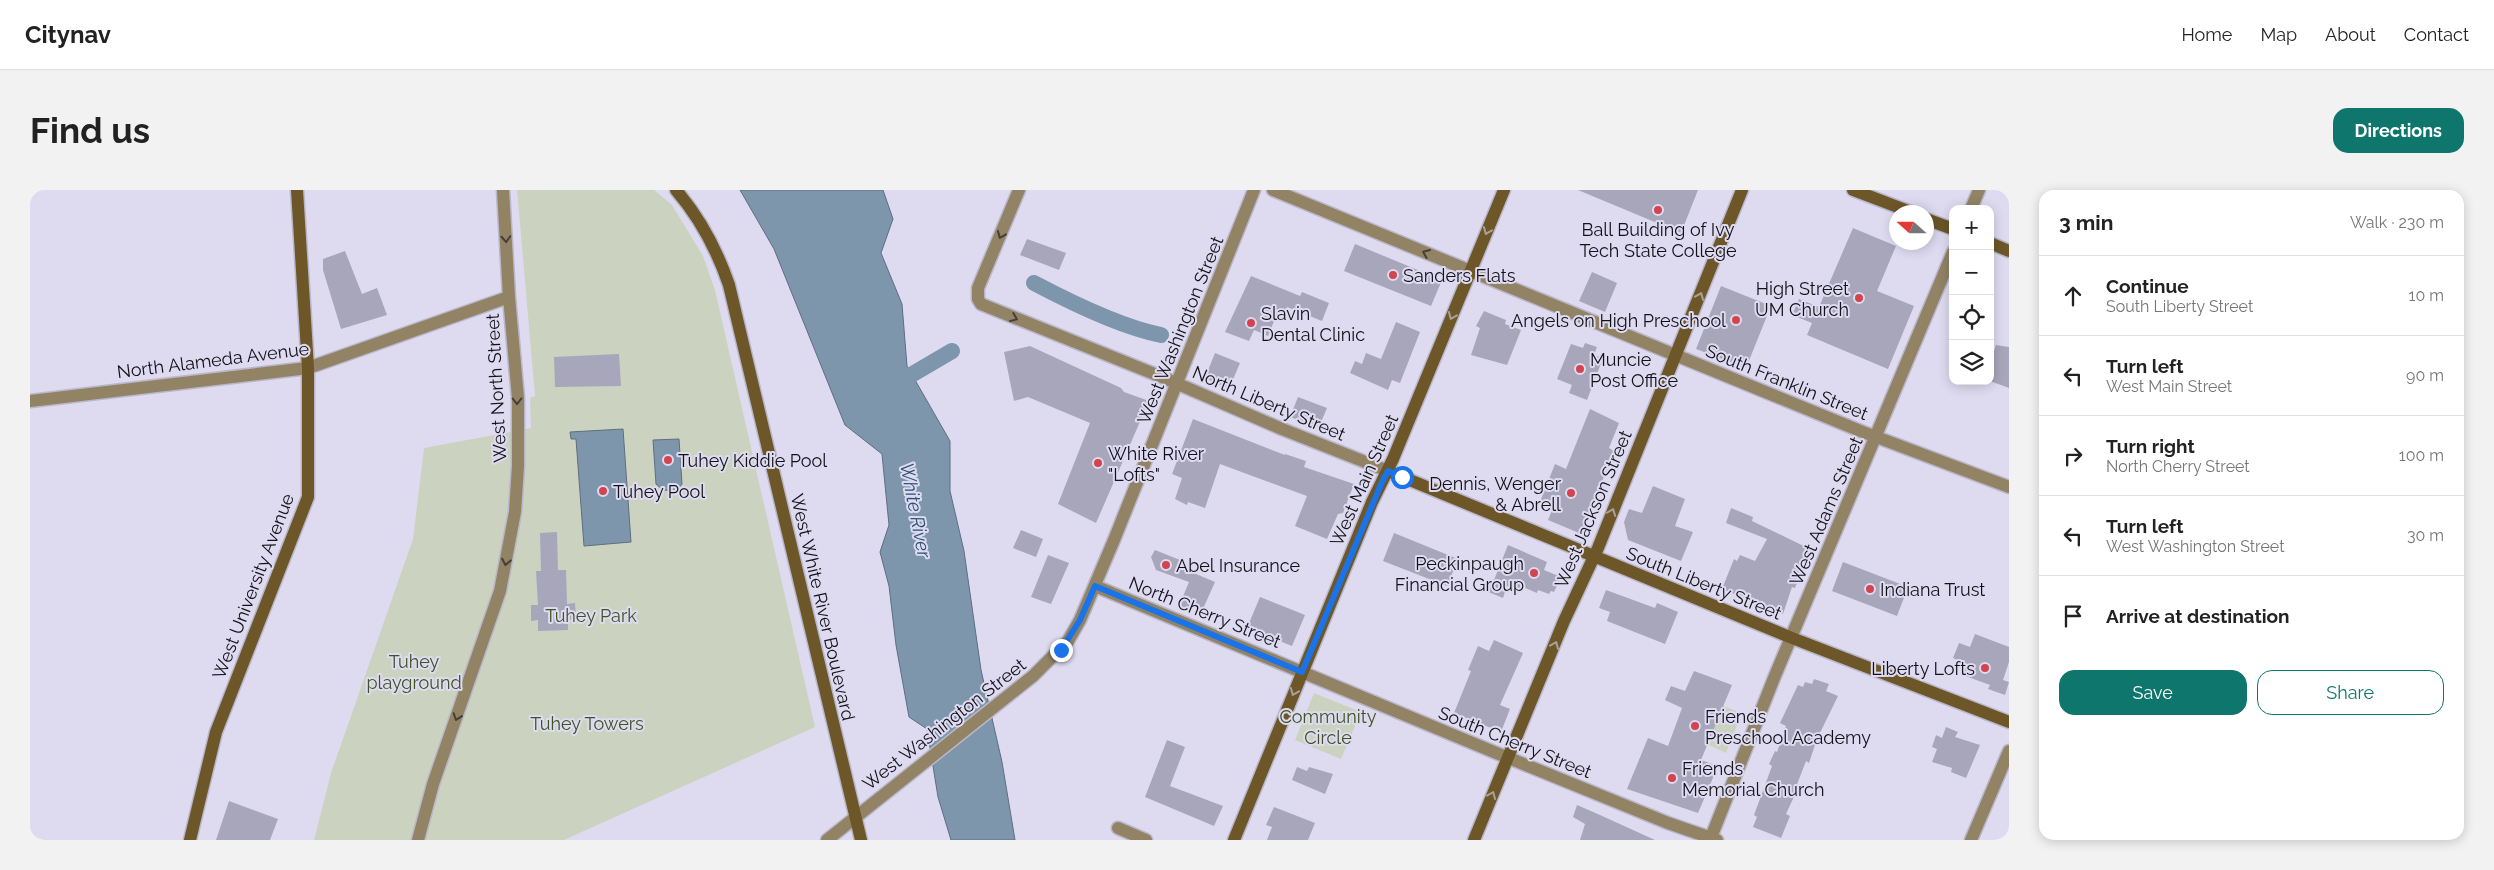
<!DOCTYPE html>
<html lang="en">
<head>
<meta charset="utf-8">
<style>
  body { margin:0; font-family:Raleway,sans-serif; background:#f2f2f2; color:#222 }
  .controls { position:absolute; right:15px; top:15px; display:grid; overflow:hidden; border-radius:10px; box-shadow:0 2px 12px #0003 }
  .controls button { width:45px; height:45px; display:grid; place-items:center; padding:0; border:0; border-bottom:1px solid #e0e0e0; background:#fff; color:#222; font:25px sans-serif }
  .compass { position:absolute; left:1859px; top:15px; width:45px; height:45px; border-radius:50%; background:#fff; box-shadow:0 2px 12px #0003; rotate:291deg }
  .stop { position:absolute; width:15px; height:15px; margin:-11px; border:4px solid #1a73e8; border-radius:50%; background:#fff }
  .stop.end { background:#1a73e8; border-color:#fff; box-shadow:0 1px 5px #0008 }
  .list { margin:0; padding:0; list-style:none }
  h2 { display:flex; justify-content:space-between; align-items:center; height:65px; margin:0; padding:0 20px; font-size:21px }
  h2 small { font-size:16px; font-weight:400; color:#767676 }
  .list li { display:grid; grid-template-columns:32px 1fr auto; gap:15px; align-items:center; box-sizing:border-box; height:80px; padding:0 20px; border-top:1px solid #e0e0e0 }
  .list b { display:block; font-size:19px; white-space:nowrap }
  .list p { margin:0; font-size:16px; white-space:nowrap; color:#767676 }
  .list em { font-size:16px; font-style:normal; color:#767676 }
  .actions { display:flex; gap:10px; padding:15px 20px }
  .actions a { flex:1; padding:11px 0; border:1px solid #0f766e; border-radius:15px; text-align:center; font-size:18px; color:#0f766e }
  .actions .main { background:#0f766e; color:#fff }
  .icon { flex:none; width:28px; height:28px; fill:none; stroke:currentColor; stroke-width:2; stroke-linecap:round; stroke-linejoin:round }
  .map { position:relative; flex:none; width:1979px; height:650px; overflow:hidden; border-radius:15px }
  header { display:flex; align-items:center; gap:30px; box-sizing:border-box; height:70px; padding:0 25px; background:#fff; border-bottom:1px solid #e0e0e0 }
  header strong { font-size:24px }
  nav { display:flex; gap:28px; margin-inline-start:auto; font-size:18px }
  .intro { display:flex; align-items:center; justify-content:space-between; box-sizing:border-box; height:120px; padding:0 30px }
  h1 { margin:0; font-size:35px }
  .button { padding:12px 22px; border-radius:15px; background:#0f766e; color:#fff; font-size:18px; font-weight:700 }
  main { display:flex; gap:30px; padding:0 30px }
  aside { flex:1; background:#fff; border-radius:15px; box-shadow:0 2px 12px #0003 }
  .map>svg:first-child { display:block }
</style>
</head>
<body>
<header>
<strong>Citynav</strong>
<nav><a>Home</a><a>Map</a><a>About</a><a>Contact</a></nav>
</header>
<div class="intro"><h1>Find us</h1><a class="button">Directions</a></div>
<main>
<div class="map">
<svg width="1979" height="650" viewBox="0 0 1979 650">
  <rect width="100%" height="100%" fill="#dedbf1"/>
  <path fill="#cbd3c0" d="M487 0H624L642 15 673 66 685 100 785 537 534 650H284L301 583 383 349 394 258 501 238 500 208 505 206Z
    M1284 503 1331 522 1311 569 1265 550Z
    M1693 516 1712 523 1696 563 1677 554Z"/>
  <path fill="#7e96ac" stroke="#5e6e80" d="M710 0H853L863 29 851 63 872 114 877 176 920 251V301L934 361 951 480 972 572 985 650H921L908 607 897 539 879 527 866 455 859 396 850 362 859 335 852 264 815 235 744 59Z
    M593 239 601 352 554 356 546 249H541L540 242Z
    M649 249 652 294 646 301 633 300 626 294 623 250Z"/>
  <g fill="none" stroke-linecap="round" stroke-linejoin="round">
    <path stroke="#7e96ac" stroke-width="16" d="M1004 93C1040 112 1091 137 1131 145
      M864 195 922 161"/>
  </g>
  <path fill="#a8a6ba" d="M1548 0H1668L1651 43Z
    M1823 38 1866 56 1847 101 1884 116 1858 179 1777 145 1782 133 1762 125 1769 109 1789 117Z
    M997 49 1036 63 1029 80 990 65Z
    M1325 54 1412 90 1401 116 1314 81Z
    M315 61 332 104 347 98 357 125 311 139 293 80V69Z
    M1562 82 1587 93 1575 122 1549 111Z
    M1221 86 1270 106 1272 102 1299 113 1292 131 1257 117 1256 122 1249 119 1238 146 1224 140 1219 151 1195 142Z
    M1691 96 1741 116 1716 178 1666 159Z
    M1454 121 1476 130 1475 134 1491 140 1477 175 1441 165 1450 138 1446 136Z
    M1366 132 1390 142 1370 193 1362 190 1358 200 1320 183 1325 171 1332 174 1336 163 1351 169Z
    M1555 153 1567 157 1564 165 1573 168 1557 210 1539 203 1542 195 1527 189 1541 154 1553 158Z
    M1966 155 1979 157V198L1960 191V160L1964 161Z
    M1000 156 1091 198 1094 202 1119 211 1066 333 1028 314 1060 233 998 207 984 211 974 162Z
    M1185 163 1210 173 1199 199 1175 188Z
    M589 164 591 196 525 197 524 167Z
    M1268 207 1297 218 1289 237 1260 227Z
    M1560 219 1589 233 1579 258 1584 261 1554 337 1552 336 1549 343 1518 330 1523 318 1510 312 1525 274 1536 279Z
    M1163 229 1255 265V264L1276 271 1274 277 1324 294 1313 323 1308 324 1297 349 1265 336 1277 306 1190 274 1175 318 1158 312 1157 315 1145 309 1152 288 1142 284Z
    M1623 296 1655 309 1645 336 1663 342 1651 371 1598 350 1594 332 1599 319 1612 323Z
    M1701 318 1723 327 1722 331 1780 359 1765 398 1762 397 1753 424 1692 399 1704 369 1707 371 1710 365 1725 371 1737 349 1696 333Z
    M991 340 1013 349 1006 367 983 358Z
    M527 342 528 380H536L537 414 545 413 546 429 538 430V440L508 441V430L501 431V415H508L506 381H511L510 343Z
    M1364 343 1428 369 1417 396 1353 371Z
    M1478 355 1517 372 1514 380 1531 387 1524 402 1521 401 1519 404 1508 400 1507 403 1493 397 1491 402 1477 396 1473 408 1456 401 1461 389 1464 390Z
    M1125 360 1150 370 1147 376 1185 392 1172 421 1164 417 1162 421 1149 416 1159 392 1126 380 1121 367Z
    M1018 365 1039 373 1021 414 1001 407Z
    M1813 372 1878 397 1867 426 1802 401Z
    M1576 400 1625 418 1627 413 1648 422 1635 454 1577 431 1580 422 1569 418Z
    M1230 407 1275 425 1262 456 1217 438Z
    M1945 444 1979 457V472L1973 490 1979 492 1975 505 1958 499 1960 495 1930 484 1935 473 1923 468 1929 453 1940 457Z
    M1464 450 1493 463 1470 515 1480 519 1471 542 1424 523 1441 481 1438 480 1448 456 1459 461Z
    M1664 481 1702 495 1671 570 1688 576 1668 623 1597 599 1618 548 1638 556 1652 518 1635 510 1641 496 1655 501Z
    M1784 489 1799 494 1796 501 1808 506 1787 549 1779 573 1776 571 1766 597 1768 598 1756 624 1760 626 1751 648 1723 637 1727 627 1724 625 1742 576 1739 574 1745 561 1747 562 1756 536 1750 533 1768 495 1773 497 1775 492 1782 494Z
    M1916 537 1928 542 1925 547 1950 555 1936 588 1921 582 1922 578 1902 572 1907 559 1902 557 1906 545 1912 548Z
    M1137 550 1155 557 1140 596 1193 616 1184 636 1115 607Z
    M1267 577 1277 581 1279 577 1303 584 1295 604 1262 590Z
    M199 611 248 629 240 650H186Z
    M1547 615 1570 625 1625 650H1550L1555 634 1543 627Z
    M1244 617 1285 633 1278 650H1237L1242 637 1236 635Z"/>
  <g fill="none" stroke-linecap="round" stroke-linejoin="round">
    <g stroke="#b9b7ca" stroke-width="15">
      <path id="street" d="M989 0 948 98V109L951 114 1132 187 1252 239 1358 281
        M1243 0 1833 242 1979 297
        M1941 19 1949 0
        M0 211 278 178 479 107
        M1065 396 1464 562 1638 633 1687 650
        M1088 638 1116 650
        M388 650 403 594 470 401 485 322 488 276V208L479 107 473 0
        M797 650 1003 486 1038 451 1050 430 1084 350 1224 0
        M1680 650 1744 488 1923 62
        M1941 650 1979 561"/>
    </g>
    <g stroke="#b9b7ca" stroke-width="15">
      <path id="secondary" d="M646 0C671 29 687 60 699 95L831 650
        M1823 0 1881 22
        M1896 29 1923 39
        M1960 53 1979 61
        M1358 281 1762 448 1979 532
        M160 650 186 542 278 307V178L267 0
        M1204 650 1342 312 1363 269 1474 0
        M1444 650 1534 431 1568 358 1712 0"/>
    </g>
    <use href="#street" stroke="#928365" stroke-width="12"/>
    <use href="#secondary" stroke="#6d5729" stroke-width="12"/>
  </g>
  <defs><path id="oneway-chevron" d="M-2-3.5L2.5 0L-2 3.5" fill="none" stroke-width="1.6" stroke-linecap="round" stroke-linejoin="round" transform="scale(1.25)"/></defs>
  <g stroke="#aba097">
    <use href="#oneway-chevron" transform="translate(1457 41) rotate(112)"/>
    <use href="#oneway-chevron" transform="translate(1670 106) rotate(-68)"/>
    <use href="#oneway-chevron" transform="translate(1422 126) rotate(113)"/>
    <use href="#oneway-chevron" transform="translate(1582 322) rotate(-69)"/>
    <use href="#oneway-chevron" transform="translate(1525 455) rotate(-67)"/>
    <use href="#oneway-chevron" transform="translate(1264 502) rotate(112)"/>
    <use href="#oneway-chevron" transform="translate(1462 605) rotate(-67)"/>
  </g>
  <g stroke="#453f37">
    <use href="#oneway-chevron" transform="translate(971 45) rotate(113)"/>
    <use href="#oneway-chevron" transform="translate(476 49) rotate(87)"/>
    <use href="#oneway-chevron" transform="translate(1396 63) rotate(-157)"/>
    <use href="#oneway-chevron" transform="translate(984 128) rotate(22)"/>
    <use href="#oneway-chevron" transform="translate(487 211) rotate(90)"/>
    <use href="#oneway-chevron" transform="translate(476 372) rotate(101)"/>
    <use href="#oneway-chevron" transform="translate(427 527) rotate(109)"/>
  </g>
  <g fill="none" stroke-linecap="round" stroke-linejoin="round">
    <path stroke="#1a73e8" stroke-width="6" d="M1031 460 1050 430 1065 396 1272 482 1352 292 1358 281 1372 287"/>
  </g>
  <g fill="#d34350" stroke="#dedbf1" stroke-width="2">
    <circle cx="1628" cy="20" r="5"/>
    <circle cx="1363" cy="85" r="5"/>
    <circle cx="1829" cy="108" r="5"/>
    <circle cx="1706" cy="130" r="5"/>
    <circle cx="1221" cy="133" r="5"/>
    <circle cx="1550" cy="179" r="5"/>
    <circle cx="638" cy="270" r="5"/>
    <circle cx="1068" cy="273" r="5"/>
    <circle cx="573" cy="301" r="5"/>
    <circle cx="1541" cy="303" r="5"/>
    <circle cx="1136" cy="375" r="5"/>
    <circle cx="1504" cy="383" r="5"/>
    <circle cx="1840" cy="399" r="5"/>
    <circle cx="1955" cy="478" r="5"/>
    <circle cx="1665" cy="536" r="5"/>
    <circle cx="1642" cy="588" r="5"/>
  </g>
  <g text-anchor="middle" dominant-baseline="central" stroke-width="4" stroke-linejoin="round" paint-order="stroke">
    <g font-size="18" fill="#121118" stroke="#dedbf1" text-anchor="start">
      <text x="1628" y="39" text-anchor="middle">Ball Building of Ivy<tspan x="1628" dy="21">Tech State College</tspan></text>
      <text x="1373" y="85">Sanders Flats</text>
      <text x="1819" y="98" text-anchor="end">High Street<tspan x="1819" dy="21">UM Church</tspan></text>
      <text x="1231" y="123">Slavin<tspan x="1231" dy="21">Dental Clinic</tspan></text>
      <text x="1696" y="130" text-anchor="end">Angels on High Preschool</text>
      <text x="1560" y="169">Muncie<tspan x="1560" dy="21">Post Office</tspan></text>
      <text x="1078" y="263">White River<tspan x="1078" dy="21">"Lofts"</tspan></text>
      <text x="648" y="270">Tuhey Kiddie Pool</text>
      <text x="1531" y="293" text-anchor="end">Dennis, Wenger<tspan x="1531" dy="21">&amp; Abrell</tspan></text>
      <text x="583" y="301">Tuhey Pool</text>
      <text x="1494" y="373" text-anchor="end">Peckinpaugh<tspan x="1494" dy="21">Financial Group</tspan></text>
      <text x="1146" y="375">Abel Insurance</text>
      <text x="1850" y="399">Indiana Trust</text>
      <text x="1945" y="478" text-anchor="end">Liberty Lofts</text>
      <text x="1675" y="526">Friends<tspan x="1675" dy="21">Preschool Academy</tspan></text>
      <text x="1652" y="578">Friends<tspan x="1652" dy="21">Memorial Church</tspan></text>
    </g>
    <g font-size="18" fill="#121118" stroke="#dedbf1">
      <text transform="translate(1150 140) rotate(-68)">West Washington Street</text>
      <text transform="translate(183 170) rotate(-7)">North Alameda Avenue</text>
      <text transform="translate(1757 192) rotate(22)">South Franklin Street</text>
      <text transform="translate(466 198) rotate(-93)">West North Street</text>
      <text transform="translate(1239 213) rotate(23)">North Liberty Street</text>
      <text transform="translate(1334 290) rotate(-66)">West Main Street</text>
      <text transform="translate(1563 319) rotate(-67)">West Jackson Street</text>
      <text transform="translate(1796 321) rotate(-67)">West Adams Street</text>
      <text transform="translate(1674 393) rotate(22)">South Liberty Street</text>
      <text transform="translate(223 396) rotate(-69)">West University Avenue</text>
      <text transform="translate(793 417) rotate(77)">West White River Boulevard</text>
      <text transform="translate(1175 422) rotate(22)">North Cherry Street</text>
      <text transform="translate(914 534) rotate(-38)">West Washington Street</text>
      <text transform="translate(1485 552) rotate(22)">South Cherry Street</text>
    </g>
    <g font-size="18" fill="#415324" stroke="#dedbf1">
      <text x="561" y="425">Tuhey Park</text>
      <text x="384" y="471">Tuhey<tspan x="384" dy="21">playground</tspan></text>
      <text x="1298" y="526">Community<tspan x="1298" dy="21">Circle</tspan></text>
      <text x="557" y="533">Tuhey Towers</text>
    </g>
    <g font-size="19" font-style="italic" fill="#2a5173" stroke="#dedbf1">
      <text transform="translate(886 320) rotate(79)">White River</text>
    </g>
  </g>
</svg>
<div class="controls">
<button>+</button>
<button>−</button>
<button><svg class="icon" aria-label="locate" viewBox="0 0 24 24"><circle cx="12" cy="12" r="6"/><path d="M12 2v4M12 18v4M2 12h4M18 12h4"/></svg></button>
<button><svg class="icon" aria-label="layers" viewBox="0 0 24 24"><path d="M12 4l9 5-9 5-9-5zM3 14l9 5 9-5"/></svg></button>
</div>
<svg class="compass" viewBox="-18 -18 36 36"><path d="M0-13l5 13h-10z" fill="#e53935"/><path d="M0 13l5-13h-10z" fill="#767676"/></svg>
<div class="stop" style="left:1372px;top:287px"></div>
<div class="stop end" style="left:1031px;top:460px"></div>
</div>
<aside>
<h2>3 min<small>Walk · 230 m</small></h2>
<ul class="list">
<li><svg class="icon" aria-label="ahead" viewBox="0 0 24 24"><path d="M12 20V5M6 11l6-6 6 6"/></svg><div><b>Continue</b><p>South Liberty Street</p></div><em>10 m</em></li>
<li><svg class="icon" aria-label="left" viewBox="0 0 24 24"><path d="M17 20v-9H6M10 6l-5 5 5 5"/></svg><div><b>Turn left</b><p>West Main Street</p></div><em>90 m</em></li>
<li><svg class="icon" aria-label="right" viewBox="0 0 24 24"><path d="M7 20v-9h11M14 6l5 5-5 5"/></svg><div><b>Turn right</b><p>North Cherry Street</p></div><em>100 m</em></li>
<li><svg class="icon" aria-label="left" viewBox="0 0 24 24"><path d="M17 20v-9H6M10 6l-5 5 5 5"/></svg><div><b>Turn left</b><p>West Washington Street</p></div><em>30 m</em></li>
<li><svg class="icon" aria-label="arrive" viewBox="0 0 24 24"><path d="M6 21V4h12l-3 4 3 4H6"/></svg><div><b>Arrive at destination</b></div></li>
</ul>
<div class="actions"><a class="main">Save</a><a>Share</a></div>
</aside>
</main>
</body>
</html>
